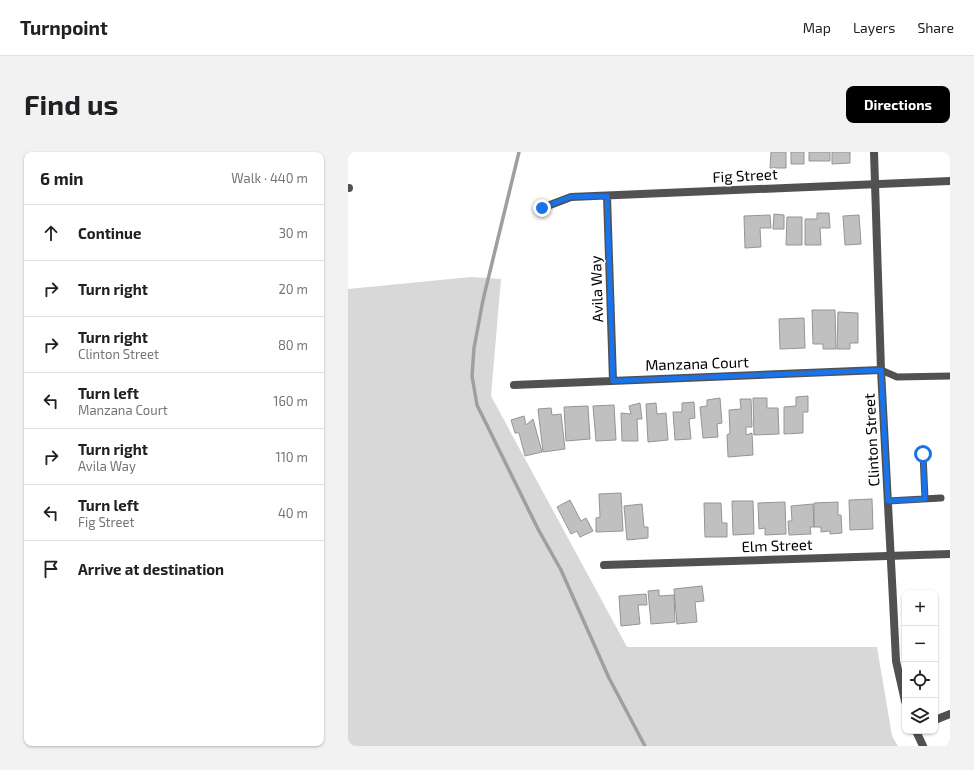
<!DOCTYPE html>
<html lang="en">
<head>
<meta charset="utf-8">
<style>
  body { margin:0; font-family:"Exo 2",sans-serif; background:#f2f2f2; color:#202124 }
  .controls { position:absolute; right:12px; bottom:12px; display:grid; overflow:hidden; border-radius:8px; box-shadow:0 1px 3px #0004 }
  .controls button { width:36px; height:36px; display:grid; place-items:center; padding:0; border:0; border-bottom:1px solid #e0e0e0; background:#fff; color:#202124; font:20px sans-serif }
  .stop { position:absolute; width:12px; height:12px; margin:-9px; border:3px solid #1a73e8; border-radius:50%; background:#fff }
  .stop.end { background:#1a73e8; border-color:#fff; box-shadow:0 1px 4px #0008 }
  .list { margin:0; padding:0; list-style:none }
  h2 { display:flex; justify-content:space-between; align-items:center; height:52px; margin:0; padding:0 16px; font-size:17px }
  h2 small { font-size:13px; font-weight:400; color:#757577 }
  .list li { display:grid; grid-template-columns:26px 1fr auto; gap:12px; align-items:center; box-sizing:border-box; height:56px; padding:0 16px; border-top:1px solid #e0e0e0 }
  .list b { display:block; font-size:15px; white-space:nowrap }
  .list p { margin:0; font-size:13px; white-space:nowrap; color:#757577 }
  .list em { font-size:13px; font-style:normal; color:#757577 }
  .icon { flex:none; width:22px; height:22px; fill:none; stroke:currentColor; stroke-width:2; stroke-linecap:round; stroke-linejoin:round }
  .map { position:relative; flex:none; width:602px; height:594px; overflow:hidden; border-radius:8px }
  header { display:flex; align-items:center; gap:24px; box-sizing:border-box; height:56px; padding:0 20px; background:#fff; border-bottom:1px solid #e0e0e0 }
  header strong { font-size:19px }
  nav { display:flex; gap:22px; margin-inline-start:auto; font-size:14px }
  .intro { display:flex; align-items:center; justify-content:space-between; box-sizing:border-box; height:96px; padding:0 24px }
  h1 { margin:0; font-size:28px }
  .button { padding:10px 18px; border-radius:8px; background:#000; color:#fff; font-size:14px; font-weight:700 }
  main { display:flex; gap:24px; padding:0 24px }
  aside { flex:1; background:#fff; border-radius:8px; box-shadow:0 1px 3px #0004 }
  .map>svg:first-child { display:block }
</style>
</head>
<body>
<header>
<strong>Turnpoint</strong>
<nav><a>Map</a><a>Layers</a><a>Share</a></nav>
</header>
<div class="intro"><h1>Find us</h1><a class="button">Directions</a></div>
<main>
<aside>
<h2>6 min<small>Walk · 440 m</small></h2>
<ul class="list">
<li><svg class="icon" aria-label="ahead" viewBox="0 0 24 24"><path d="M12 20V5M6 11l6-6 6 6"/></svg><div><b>Continue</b></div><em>30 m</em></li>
<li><svg class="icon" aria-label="right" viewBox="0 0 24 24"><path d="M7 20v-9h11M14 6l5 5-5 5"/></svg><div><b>Turn right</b></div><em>20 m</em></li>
<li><svg class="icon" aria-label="right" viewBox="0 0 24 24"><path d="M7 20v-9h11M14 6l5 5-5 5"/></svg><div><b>Turn right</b><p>Clinton Street</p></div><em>80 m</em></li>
<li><svg class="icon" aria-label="left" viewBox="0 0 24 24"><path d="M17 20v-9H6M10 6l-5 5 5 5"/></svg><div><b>Turn left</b><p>Manzana Court</p></div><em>160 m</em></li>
<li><svg class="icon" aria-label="right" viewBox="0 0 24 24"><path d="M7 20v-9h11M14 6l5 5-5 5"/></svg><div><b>Turn right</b><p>Avila Way</p></div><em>110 m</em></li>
<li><svg class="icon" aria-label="left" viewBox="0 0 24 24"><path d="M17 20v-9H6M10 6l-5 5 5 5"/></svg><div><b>Turn left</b><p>Fig Street</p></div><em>40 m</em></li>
<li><svg class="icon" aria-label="arrive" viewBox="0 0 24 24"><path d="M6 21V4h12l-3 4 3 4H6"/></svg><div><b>Arrive at destination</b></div></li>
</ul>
</aside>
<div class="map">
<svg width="602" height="594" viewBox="0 0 602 594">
  <rect width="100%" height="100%" fill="#fff"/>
  <path fill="#d8d8d8" d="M123 125 153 127 143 244 279 495H529L544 584 550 594H0V137Z"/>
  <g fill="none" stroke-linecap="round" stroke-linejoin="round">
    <path stroke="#9f9f9f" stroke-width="3.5" d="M171 0 135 148 126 196 124 224 129 253 190 377 213 418 261 526 297 594"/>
  </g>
  <path fill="#c0c0c0" stroke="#959595" d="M423 0H438V16H422Z
    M443 0H456V12H443Z
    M461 0H482V9H461Z
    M484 0H502V11L484 12Z
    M469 61H481L482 76H472L473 93H457V67H469Z
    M426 62 436 63V77H425Z
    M422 63 423 76H412L413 95 397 96 396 64Z
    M511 63 513 92 497 93 495 64Z
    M439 65H454V93H438Z
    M464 158H487L488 197H475V192H465Z
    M490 160 510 161V191H502V197H489Z
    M456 166 457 196 432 197 431 167Z
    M460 244V260H455V281L436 282V255L448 254V245Z
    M372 246 374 271 369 272 370 285 355 286 352 255 359 254V248Z
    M405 246H419V256H430L431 282 406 283Z
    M392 247H403L404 275H398V283L404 281 405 303 380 305 379 283 382 281 381 258 393 257Z
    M346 250 347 266 341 267 343 287 327 288 325 260H334V251Z
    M292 251 294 267H289L290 289H274L273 261 283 262 281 254Z
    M308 251 309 262 318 261 320 288 300 290 298 252Z
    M266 253 268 288 248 289 245 254Z
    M240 254 242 287 218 289 216 255Z
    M203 256 204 263 213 262 217 297 195 300 190 257Z
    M176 264 178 273 185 267 194 300 177 304 171 281H167L163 268Z
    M273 341 275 379 248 380V366L252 365 251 342Z
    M524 347 525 377 502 378 501 348Z
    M222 348 233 369 238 366 245 379 232 385 229 379 223 382 209 355Z
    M384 349H405L406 382 385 383Z
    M437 350 438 382 417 383V376L411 377 410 351Z
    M490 350V363H493L494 381 482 382V379L473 380V375H466V351Z
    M356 351H373L374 371H379V385H357Z
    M294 352 296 375H300V386L279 388 276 354Z
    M465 352 466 375H462L463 382 441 383 440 369H444L443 354Z
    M354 434 356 449 347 450 349 470 329 472 326 437Z
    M311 438V444L326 443 327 470 303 472 300 439Z
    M298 442 299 453H290L292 472 273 474 271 444Z"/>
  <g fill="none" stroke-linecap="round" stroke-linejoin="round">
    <path stroke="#515151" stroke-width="7" d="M533 218 549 225 602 224
      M575 302 577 347
      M540 349 593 346"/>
    <path stroke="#515151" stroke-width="8" d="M0 36H1
      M259 44 265 229
      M194 56 223 45 602 29
      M166 233 533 218
      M256 413 602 402
      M587 568 602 562"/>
    <path stroke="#515151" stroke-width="8" d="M526 0 533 218 545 448 548 509 557 549
      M568 579 575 594"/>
  </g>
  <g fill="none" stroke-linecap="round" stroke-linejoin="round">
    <path stroke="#1a73e8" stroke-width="5" d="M194 56 222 45 259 44 265 229 533 218 540 349 577 347 575 302"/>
  </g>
  <g text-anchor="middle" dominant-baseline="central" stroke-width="3.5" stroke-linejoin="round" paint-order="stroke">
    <g font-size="15" fill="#000" stroke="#fff">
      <text transform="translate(397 23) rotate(-3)">Fig Street</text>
      <text transform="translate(248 137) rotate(-92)">Avila Way</text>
      <text transform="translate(349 211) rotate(-2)">Manzana Court</text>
      <text transform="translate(523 288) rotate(-93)">Clinton Street</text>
      <text transform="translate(429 393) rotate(-2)">Elm Street</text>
    </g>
  </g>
</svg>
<div class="controls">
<button>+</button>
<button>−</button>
<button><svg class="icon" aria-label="locate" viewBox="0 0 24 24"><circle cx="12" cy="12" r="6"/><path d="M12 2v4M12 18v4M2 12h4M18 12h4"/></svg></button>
<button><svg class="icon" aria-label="layers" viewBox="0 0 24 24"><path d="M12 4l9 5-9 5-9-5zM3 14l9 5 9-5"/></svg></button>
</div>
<div class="stop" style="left:575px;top:302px"></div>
<div class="stop end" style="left:194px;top:56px"></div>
</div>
</main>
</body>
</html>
